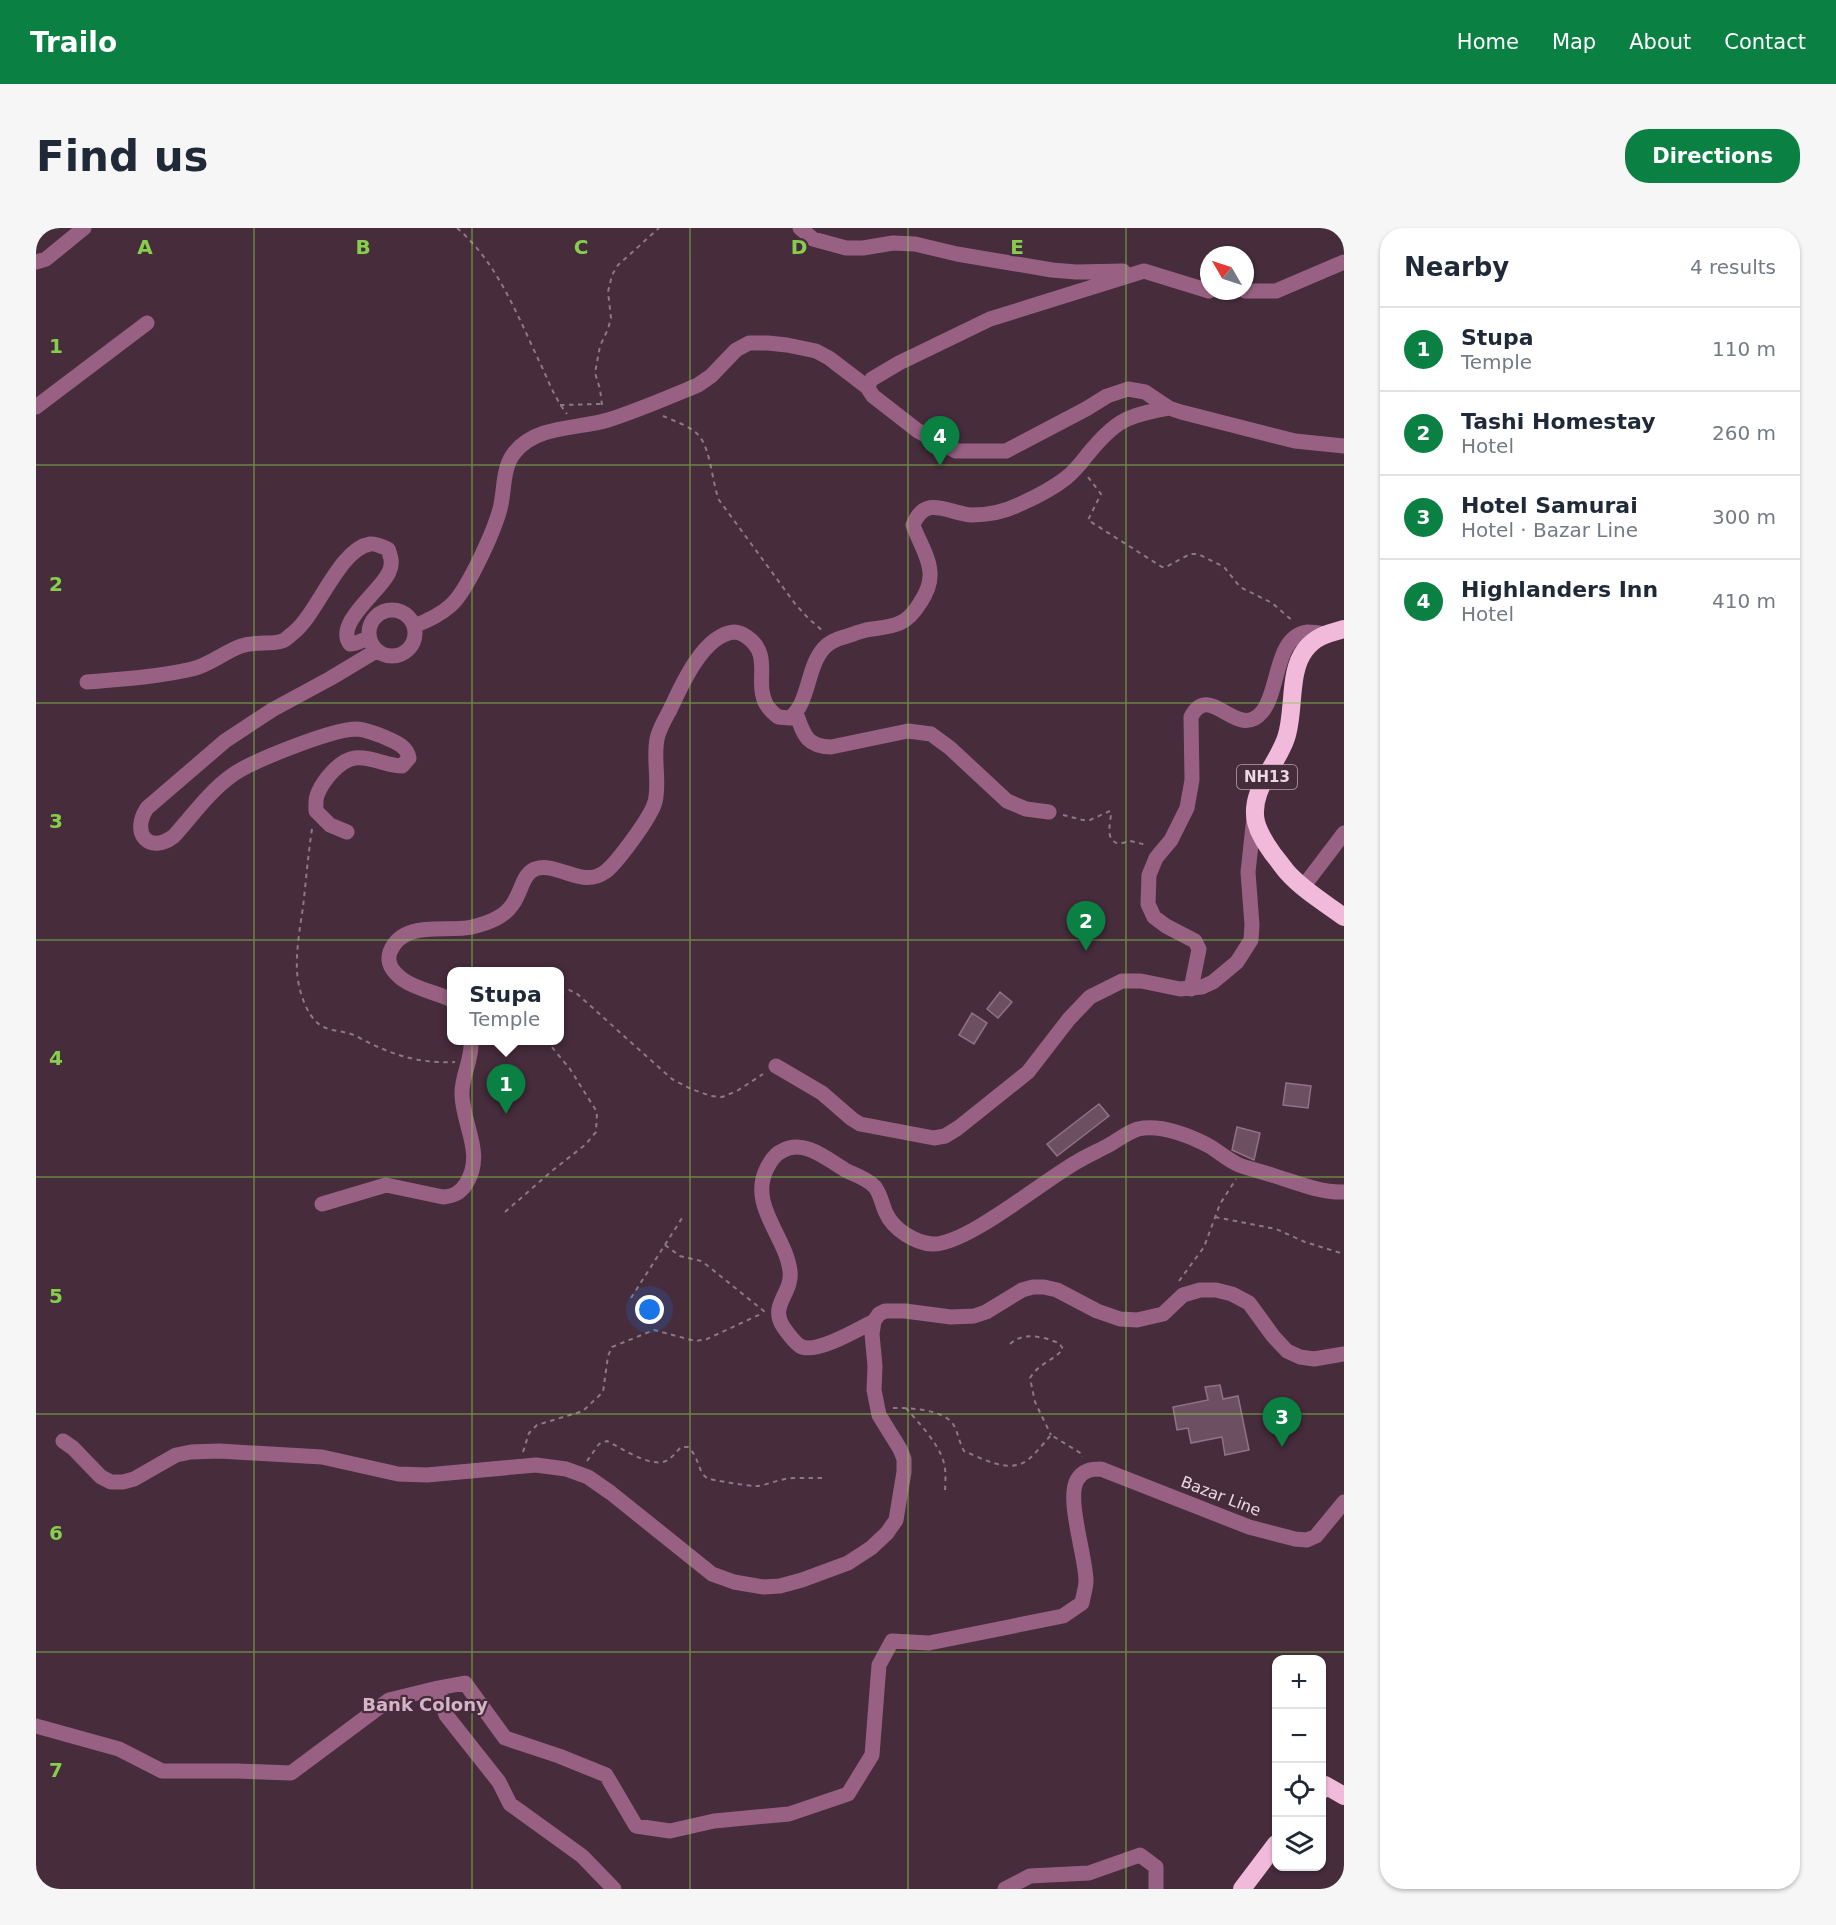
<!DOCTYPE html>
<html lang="en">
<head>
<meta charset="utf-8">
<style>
  body { margin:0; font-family:"DejaVu Sans",sans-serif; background:#f6f6f7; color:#1f2937 }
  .controls { position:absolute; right:18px; bottom:18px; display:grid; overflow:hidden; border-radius:12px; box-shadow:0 2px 4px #0004 }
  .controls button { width:54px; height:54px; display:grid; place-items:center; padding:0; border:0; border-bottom:2px solid #e0e1e3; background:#fff; color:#1f2937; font:30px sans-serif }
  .compass { position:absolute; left:1164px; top:18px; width:54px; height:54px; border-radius:50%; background:#fff; box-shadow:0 2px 4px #0004; rotate:309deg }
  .you { position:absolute; left:614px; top:1082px; width:21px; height:21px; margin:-15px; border:4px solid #fff; border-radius:50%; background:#1a73e8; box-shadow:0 0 0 9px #1a73e833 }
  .badge { display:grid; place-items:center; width:39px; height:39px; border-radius:50%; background:#0b8043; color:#fff; font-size:20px; font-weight:700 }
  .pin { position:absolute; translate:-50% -50px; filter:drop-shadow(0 2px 3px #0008) }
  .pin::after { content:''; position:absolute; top:32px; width:21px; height:18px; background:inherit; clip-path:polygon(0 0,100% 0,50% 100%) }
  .popup { position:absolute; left:411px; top:739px; width:117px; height:78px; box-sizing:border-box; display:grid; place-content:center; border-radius:12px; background:#fff; filter:drop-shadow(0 2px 4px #0005); font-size:20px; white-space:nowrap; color:#747a83 }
  .popup b { font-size:22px; color:#1f2937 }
  .popup::after { content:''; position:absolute; left:50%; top:100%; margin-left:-12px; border:12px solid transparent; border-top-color:#fff }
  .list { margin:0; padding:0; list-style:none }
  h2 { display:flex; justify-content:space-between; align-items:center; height:78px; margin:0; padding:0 24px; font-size:26px }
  h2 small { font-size:20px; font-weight:400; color:#747a83 }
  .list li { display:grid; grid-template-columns:39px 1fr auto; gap:18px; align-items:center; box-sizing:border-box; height:84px; padding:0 24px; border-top:2px solid #e0e1e3 }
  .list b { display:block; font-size:22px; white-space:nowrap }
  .list p { margin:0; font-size:20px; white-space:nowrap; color:#747a83 }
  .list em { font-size:20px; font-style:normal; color:#747a83 }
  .icon { flex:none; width:33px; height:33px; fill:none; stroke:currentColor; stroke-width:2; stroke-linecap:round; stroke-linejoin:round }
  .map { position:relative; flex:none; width:1308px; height:1661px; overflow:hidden; border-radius:24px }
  header { display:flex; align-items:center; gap:36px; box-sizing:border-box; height:84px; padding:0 30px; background:#0b8043; color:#fff }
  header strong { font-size:28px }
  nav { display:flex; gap:33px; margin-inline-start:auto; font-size:21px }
  .intro { display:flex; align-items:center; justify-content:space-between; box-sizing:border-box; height:144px; padding:0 36px }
  h1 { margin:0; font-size:42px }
  .button { padding:15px 27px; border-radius:24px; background:#0b8043; color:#fff; font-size:21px; font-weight:700 }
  main { display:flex; gap:36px; padding:0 36px }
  aside { flex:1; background:#fff; border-radius:24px; box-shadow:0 2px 4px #0004 }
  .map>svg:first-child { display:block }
</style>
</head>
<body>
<header>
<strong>Trailo</strong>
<nav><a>Home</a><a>Map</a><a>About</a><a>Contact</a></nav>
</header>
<div class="intro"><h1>Find us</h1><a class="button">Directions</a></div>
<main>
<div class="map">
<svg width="1308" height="1661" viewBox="0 0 1308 1661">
  <rect width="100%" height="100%" fill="#472c3c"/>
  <path fill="#6c5061" stroke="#917284" stroke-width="1.5" d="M964 764 976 774 962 790 951 781Z
    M936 785 951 795 938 816 923 807Z
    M1250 855 1275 858 1272 880 1247 877Z
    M1063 876 1073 888 1021 928 1011 916Z
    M1201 899 1224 905 1218 932 1196 922Z
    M1184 1157 1187 1171 1202 1168 1213 1222 1189 1227 1186 1209 1155 1215 1152 1200 1141 1202 1137 1179 1172 1172 1169 1159Z"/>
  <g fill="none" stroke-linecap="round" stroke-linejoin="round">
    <path stroke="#8f7885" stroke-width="2" stroke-dasharray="4.5 4.5" stroke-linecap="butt" d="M421 0C462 35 482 89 505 137 513 154 519 171 531 186
      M524 177 565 176
      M566 177 564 161 559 145 564 118 572 101 575 90 572 64 576 47 582 37 623 0
      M627 188C638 193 657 199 664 209 675 224 676 254 683 272L760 377 773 391 787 403
      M1052 249 1065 266 1052 292 1126 339H1130L1154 326H1162L1188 339 1204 359 1236 375 1258 394
      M1027 587 1047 592H1054L1074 583 1075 586C1074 598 1069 612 1083 616L1094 613 1111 617
      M276 601C272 627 270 653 267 679 264 699 260 722 261 743 262 760 269 786 284 797 294 804 309 802 322 809 353 826 383 836 419 834
      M524 765 533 762 540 765 636 851 655 861 675 868 686 869 701 863 727 846
      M469 984 517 942 549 917 560 904 561 884 534 841 515 818 513 812
      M1179 989 1240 1001 1269 1014 1308 1026
      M629 1017 644 1028 665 1033 672 1038 729 1084
      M1143 1053 1168 1019 1184 976 1200 951
      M595 1070 648 987
      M974 1116C988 1103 1007 1109 1023 1115L1027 1121C1017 1133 1003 1135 994 1150L999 1174 1015 1207
      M857 1180C874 1180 906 1181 917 1196 922 1204 923 1214 928 1223 947 1231 973 1246 992 1232 1000 1225 1008 1215 1015 1207L1046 1226V1229
      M870 1180C882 1194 902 1215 907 1232 911 1243 909 1255 909 1266
      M487 1224 493 1205 501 1197 547 1183 567 1164 572 1128 576 1119 618 1102 659 1113 671 1111 727 1085
      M551 1233 563 1216 571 1213C585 1220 615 1240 630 1233 636 1230 640 1224 645 1219H652C664 1230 661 1243 671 1250 674 1252 718 1259 722 1258 734 1256 746 1250 758 1250 768 1250 777 1250 787 1250"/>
    <path stroke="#986183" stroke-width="15" d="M764 0 777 11 810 20H827L857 15 879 16 921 26 1016 42 1040 44 1087 43
      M0 34 10 31 48 0
      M1173 63 1108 43 954 91 863 135 836 151 831 159 837 168 882 203 920 223H970L1050 181 1071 168 1092 161 1109 164 1133 180 1145 184 1259 213 1308 218
      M1209 63H1240L1308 34
      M0 179 111 95
      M333 405a23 23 0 1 1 46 0a23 23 0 1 1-46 0Z
      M378 398C391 393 404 387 414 378 431 364 458 303 464 281 469 262 466 239 479 224 501 197 542 201 572 192 603 182 633 169 662 157L675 148 700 122 713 115H732L751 117 780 123 793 130 831 159
      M51 454C86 451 122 449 156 441 174 437 188 424 205 418 219 413 235 417 246 413 250 412 254 407 257 405 281 387 303 321 334 316 340 315 346 319 352 321 355 329 357 336 353 344 346 362 298 395 314 416L320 415 333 410
      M760 485C768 507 770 518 795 519L872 503 895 506 914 520 971 573 990 581 1013 584
      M311 604 294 597 280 583C280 577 279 571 282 565 288 551 304 532 319 530 335 528 351 538 366 538L373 530C371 517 357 513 346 508 337 505 329 501 319 501 295 502 215 533 195 548 173 564 156 588 138 608 114 627 94 606 111 580L189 513 236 482 295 450 340 423
      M1267 659 1308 605
      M1155 761 1163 721 1159 713 1130 698 1118 689 1112 676 1113 647 1120 630 1135 612 1151 580 1156 552 1155 489C1174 452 1201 514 1226 484 1244 463 1238 408 1272 404 1278 404 1284 405 1290 406
      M416 772C400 764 381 762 366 751 357 744 350 736 354 724 367 691 410 705 436 699 444 697 454 694 461 690 487 677 482 648 499 641 521 633 545 661 569 644 581 635 615 589 619 574 624 554 617 532 621 511 623 501 629 491 634 482 645 458 667 407 698 404 703 404 707 406 711 409 737 427 718 453 730 476 733 481 737 485 742 489L754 490C774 474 770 440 788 420 793 414 801 411 808 409 815 407 822 404 830 402 855 398 869 400 884 375 890 366 895 355 894 344 893 328 882 312 877 297 890 265 913 286 936 287 952 287 968 284 982 277 998 270 1016 261 1030 250 1039 243 1045 235 1052 226 1079 193 1091 187 1133 180
      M740 838 786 865 816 891 824 896 898 910 909 908 922 900 992 844 1033 791 1054 769 1086 753H1105L1144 761 1166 759 1177 754 1201 734 1215 712 1216 697 1212 644 1218 589
      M286 976 350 957 407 969C418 968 424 965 430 956 449 926 427 898 426 867 425 848 437 831 435 812
      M838 1093C823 1101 779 1127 764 1118 758 1114 753 1107 748 1100 732 1077 757 1066 754 1043 750 1008 712 977 731 940 734 934 739 926 746 923 768 910 792 932 811 943 820 947 832 951 839 959 845 967 846 977 850 985 857 1001 879 1015 896 1016 929 1018 1007 953 1039 935 1050 928 1062 923 1073 917 1082 912 1092 904 1102 901 1125 896 1155 908 1175 919 1184 925 1192 932 1203 937 1214 941 1227 944 1239 948 1261 955 1285 965 1308 964
      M27 1213 37 1220 65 1249 75 1254H87L98 1251 140 1227 155 1224 183 1223 286 1229 362 1246 391 1247 500 1237 530 1241 552 1249 575 1265 676 1346 698 1354 728 1359 744 1358 766 1352 812 1335 835 1320 851 1305 860 1292 868 1244V1231L864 1221 843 1187 838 1162 839 1138 836 1106 838 1093 843 1086 849 1083H869L915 1089 938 1088 950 1084 986 1062 997 1059H1008L1021 1062 1061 1083 1084 1091 1101 1092 1127 1086 1147 1067 1164 1062H1180L1196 1066 1213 1075 1237 1108 1251 1123 1264 1129 1278 1131 1308 1126
      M0 1498 83 1521 126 1543H201L255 1545 353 1472 402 1460
      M578 1661 546 1628 474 1576 463 1554 410 1487 402 1460 429 1455 469 1510 523 1528 570 1547 600 1598 634 1603 678 1593 753 1586 812 1566 836 1527 843 1437 856 1413 893 1415 1027 1388 1046 1375C1047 1368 1050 1360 1050 1353 1050 1329 1030 1271 1041 1252 1047 1242 1055 1241 1065 1241L1213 1299 1259 1311 1271 1312 1280 1308 1308 1274
      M969 1661 994 1648 1053 1645 1104 1627 1120 1639V1661"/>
    <path stroke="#f1bada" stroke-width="18" d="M1308 401C1293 405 1279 408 1269 422 1252 444 1259 484 1250 510 1241 537 1213 563 1220 594 1223 606 1230 616 1237 626 1242 632 1246 638 1251 644 1267 662 1289 675 1308 689
      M1286 1562 1289 1557 1308 1568
      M1206 1661 1240 1616"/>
  </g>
  <path fill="none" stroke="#85cf4c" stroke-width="1.5" stroke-opacity="0.55" d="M218 0V1661M436 0V1661M654 0V1661M872 0V1661M1090 0V1661M0 237H1308M0 475H1308M0 712H1308M0 949H1308M0 1186H1308M0 1424H1308"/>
  <g text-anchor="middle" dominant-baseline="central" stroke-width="4.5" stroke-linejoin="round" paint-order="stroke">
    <rect fill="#472c3c" stroke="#b9a4b0" stroke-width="1.5" x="1201" y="537" width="60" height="24" rx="4.5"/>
    <g font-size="15" font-weight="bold" fill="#ead8e2">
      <text x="1231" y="549">NH13</text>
    </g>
    <g font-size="16" fill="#ead8e2" stroke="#472c3c">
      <text transform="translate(1185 1268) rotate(21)">Bazar Line</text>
    </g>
    <g font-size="18" font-weight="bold" fill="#d6b4c7" stroke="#472c3c">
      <text x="389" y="1476">Bank Colony</text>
    </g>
  </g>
  <g font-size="20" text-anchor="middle" font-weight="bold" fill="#85cf4c" stroke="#472c3c" stroke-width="4.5" stroke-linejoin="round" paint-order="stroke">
    <text x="109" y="26">A</text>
    <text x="327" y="26">B</text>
    <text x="545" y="26">C</text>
    <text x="763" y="26">D</text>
    <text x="981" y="26">E</text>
    <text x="20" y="125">1</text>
    <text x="20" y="363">2</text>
    <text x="20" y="600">3</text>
    <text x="20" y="837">4</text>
    <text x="20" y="1075">5</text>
    <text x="20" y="1312">6</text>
    <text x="20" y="1549">7</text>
  </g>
</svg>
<div class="controls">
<button>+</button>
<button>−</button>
<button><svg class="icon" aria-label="locate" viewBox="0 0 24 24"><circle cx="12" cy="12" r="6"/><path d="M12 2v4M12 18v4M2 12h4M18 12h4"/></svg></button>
<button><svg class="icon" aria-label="layers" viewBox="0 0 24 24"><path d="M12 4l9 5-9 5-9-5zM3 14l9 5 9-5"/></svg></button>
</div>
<svg class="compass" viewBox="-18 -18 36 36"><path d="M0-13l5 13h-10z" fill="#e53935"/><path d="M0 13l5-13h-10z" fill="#747a83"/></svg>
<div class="you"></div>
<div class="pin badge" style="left:470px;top:886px">1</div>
<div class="popup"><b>Stupa</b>Temple</div>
<div class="pin badge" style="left:1050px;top:723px">2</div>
<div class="pin badge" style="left:1246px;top:1219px">3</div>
<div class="pin badge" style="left:904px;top:238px">4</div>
</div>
<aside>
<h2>Nearby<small>4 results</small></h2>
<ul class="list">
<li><span class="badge">1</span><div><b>Stupa</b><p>Temple</p></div><em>110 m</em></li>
<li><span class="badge">2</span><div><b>Tashi Homestay</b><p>Hotel</p></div><em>260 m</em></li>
<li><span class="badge">3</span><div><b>Hotel Samurai</b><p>Hotel · Bazar Line</p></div><em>300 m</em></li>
<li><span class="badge">4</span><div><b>Highlanders Inn</b><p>Hotel</p></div><em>410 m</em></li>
</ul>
</aside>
</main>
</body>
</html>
